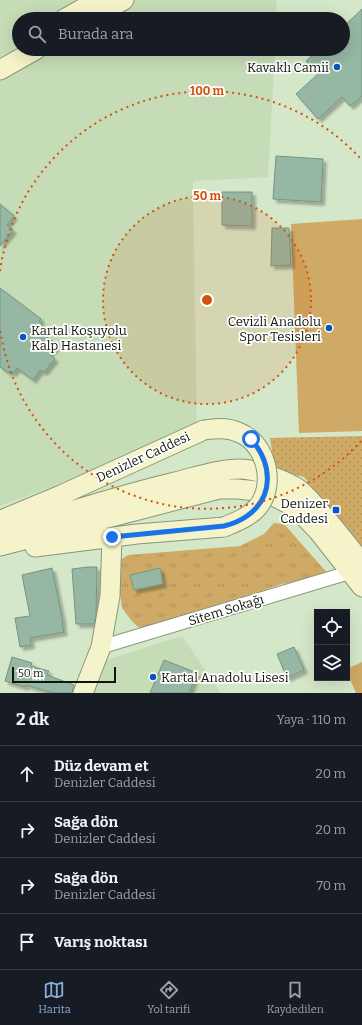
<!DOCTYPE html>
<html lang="tr">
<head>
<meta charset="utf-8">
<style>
  body { margin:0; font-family:Bitter,serif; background:#20242c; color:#f1f3f6 }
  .controls { position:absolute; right:12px; bottom:12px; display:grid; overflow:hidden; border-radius:0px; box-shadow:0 4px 16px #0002 }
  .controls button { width:36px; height:36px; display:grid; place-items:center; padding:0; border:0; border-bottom:1px solid #363941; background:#171b24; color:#f1f3f6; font:20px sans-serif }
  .scale { position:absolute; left:12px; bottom:10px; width:104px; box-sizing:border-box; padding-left:4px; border:2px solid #0f150a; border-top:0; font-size:11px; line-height:14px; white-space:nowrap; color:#0f150a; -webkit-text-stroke:3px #fff; paint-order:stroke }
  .stop { position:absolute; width:12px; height:12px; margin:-9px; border:3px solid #1a73e8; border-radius:50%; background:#fff }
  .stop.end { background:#1a73e8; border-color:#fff; box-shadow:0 1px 4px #0008 }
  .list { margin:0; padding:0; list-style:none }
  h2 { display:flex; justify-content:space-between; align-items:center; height:52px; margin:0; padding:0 16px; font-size:17px }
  h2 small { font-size:13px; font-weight:400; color:#9ea1a6 }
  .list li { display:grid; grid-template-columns:26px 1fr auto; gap:12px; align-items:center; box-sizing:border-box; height:56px; padding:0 16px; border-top:1px solid #363941 }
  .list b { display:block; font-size:15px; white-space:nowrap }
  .list p { margin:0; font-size:13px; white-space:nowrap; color:#9ea1a6 }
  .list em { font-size:13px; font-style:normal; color:#9ea1a6 }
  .icon { flex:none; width:22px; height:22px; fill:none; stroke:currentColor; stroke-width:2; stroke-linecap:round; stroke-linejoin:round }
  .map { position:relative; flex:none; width:362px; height:693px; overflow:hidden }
  .search { position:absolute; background:#171b24; box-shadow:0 4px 16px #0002; left:12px; right:12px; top:12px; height:44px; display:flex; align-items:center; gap:10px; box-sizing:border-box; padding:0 14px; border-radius:22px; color:#9ea1a6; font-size:15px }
  .sheet { height:276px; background:#171b24 }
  nav { display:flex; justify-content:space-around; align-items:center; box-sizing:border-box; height:56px; border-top:1px solid #363941; background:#171b24; font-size:11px; color:#9ea1a6 }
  nav a { display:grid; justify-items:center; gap:2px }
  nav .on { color:#8aabdd }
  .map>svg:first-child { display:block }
</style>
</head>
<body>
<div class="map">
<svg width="362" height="693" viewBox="0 0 362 693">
  <defs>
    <pattern id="grass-dots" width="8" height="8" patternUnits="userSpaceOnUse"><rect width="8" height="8" fill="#cfaa66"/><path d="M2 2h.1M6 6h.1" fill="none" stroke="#b19157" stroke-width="1.8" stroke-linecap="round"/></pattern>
    <pattern id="park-tufts" width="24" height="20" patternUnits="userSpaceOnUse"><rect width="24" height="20" fill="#cfaa66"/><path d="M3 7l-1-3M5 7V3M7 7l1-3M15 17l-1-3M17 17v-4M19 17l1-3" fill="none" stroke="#b19157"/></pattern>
    <filter id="shadow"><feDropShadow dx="3.5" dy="3.5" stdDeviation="1" flood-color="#0004"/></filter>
  </defs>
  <rect width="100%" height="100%" fill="#d5e7c9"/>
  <path fill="#c6dcb7" d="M0 0H277L276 19H19V49H275L268 177 193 181 197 430 46 489 0 506Z
    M182 636 221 693H90L103 661Z"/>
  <path fill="url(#grass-dots)" d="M362 436V552L304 477 275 470 270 438Z"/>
  <path fill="url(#park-tufts)" d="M274 523 284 524 330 576 282 584 149 629 138 627 131 620 122 608 117 572 120 560 128 555 240 546 264 534Z"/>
  <path fill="#cfaa66" d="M362 219V431L299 433 291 224Z
    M362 662V693H356L347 672V669Z"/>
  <path fill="#96b7a3" stroke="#759481" filter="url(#shadow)" d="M362 9V96L350 106 342 97 318 119 296 94 318 74 306 61 319 49H343V27Z
    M276 156 323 159 321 202 273 199Z
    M222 192H252V226L222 225Z
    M0 204 14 216 7 225 13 230 0 246Z
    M272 228H289L291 265 271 266Z
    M0 288 41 319 39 321 42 323 39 327 44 331 42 333 57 345 49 354 55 359 44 372 40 370 33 380 17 368 13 373 10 371 9 373 0 367Z
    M88 567H97L96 615 94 624H76L72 569Z
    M52 568 63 623H62L64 632 30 638 31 645 20 647 15 618 30 616 22 575Z
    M160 568 163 584 134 590 130 575Z
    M294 647 304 670 287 678 277 654Z
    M12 657 32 663 31 666 49 671 47 675 74 685 72 693H53L26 685 25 687 5 681Z
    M164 660 197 673 189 693H150Z"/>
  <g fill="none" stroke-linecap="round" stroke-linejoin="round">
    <g stroke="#86977a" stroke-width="15">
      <path id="street" d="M101 647 351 572"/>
    </g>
    <g stroke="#86977a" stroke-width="21">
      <path id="secondary" d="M64 19 98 0
        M90 19 124 0
        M0 70 37 49
        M1 520 61 495 204 430
        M0 530C59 516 116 496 175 482 196 477 218 469 240 469 256 469 281 479 294 486 304 492 311 501 318 509 334 527 348 545 362 563
        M0 546 219 489H237L257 491 273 496 295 507 318 531 362 587
        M35 547 137 534 224 527
        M83 693 101 647 110 596 112 537"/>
    </g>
    <use href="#street" stroke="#fff" stroke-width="13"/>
    <use href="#secondary" stroke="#f5f3c9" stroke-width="19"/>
    <g stroke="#86977a" stroke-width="21" stroke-linecap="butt">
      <path id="secondary-bridge" d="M204 430C216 428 228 427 240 433 267 444 277 487 256 509 247 518 236 522 224 527"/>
    </g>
    <use href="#secondary-bridge" stroke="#f5f3c9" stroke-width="19"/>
  </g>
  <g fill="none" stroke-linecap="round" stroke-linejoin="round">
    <path stroke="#1a73e8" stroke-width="5" d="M112 537 224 526C232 524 240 521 247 516 275 496 272 463 251 439"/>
  </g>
  <circle cx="207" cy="300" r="104" fill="#d2520c" fill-opacity=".12"/>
  <g fill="none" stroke="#d2520c" stroke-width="2" stroke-dasharray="2 4">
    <circle cx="207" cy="300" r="104"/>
    <path d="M361 441A209 209 0 0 1 0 329M0 271A209 209 0 0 1 361 159"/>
  </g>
  <g fill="#0b53be" stroke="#fff" stroke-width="1.5">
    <circle cx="337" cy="67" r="4"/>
    <circle cx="329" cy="328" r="4"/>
    <circle cx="23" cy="337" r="4"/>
    <rect x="332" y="506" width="8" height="8" rx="2"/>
    <circle cx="153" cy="677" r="4"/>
  </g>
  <g text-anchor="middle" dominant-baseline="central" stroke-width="3.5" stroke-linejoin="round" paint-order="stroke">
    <g font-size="13" fill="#0f150a" stroke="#fff" text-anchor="end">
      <text x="329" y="67">Kavaklı Camii</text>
      <text x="321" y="321">Cevizli Anadolu<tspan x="321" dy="15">Spor Tesisleri</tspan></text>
      <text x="31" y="330" text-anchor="start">Kartal Koşuyolu<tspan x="31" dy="15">Kalp Hastanesi</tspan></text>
      <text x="328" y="503">Denizer<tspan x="328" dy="15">Caddesi</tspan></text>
      <text x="161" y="677" text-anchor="start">Kartal Anadolu Lisesi</text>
    </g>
    <g font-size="13" fill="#0f150a" stroke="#fff">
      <text transform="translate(143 457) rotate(-25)">Denizler Caddesi</text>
      <text transform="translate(226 610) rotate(-17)">Sitem Sokağı</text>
    </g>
  </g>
  <circle cx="207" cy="300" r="6" fill="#d2520c" stroke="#fff" stroke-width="2"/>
  <g font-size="12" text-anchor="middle" font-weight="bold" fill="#d2520c" stroke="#fff" stroke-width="3.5" stroke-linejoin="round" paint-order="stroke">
    <text x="207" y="95">100 m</text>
    <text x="207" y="200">50 m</text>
  </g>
</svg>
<div class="controls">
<button><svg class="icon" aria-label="locate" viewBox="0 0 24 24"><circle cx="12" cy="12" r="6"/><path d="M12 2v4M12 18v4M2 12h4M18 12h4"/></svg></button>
<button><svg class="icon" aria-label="layers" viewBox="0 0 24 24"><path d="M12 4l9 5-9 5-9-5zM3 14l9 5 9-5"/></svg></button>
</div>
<div class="scale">50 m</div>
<div class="stop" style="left:251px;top:439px"></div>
<div class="stop end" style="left:112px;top:537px"></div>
<div class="search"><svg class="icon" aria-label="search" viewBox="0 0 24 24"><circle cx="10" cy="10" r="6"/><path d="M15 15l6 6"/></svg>Burada ara</div>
</div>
<section class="sheet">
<h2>2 dk<small>Yaya · 110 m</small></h2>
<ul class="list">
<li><svg class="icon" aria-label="ahead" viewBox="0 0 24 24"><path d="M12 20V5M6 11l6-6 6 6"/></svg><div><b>Düz devam et</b><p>Denizler Caddesi</p></div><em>20 m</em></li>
<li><svg class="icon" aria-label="right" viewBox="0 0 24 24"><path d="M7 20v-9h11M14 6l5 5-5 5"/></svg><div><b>Sağa dön</b><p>Denizler Caddesi</p></div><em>20 m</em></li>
<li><svg class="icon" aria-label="right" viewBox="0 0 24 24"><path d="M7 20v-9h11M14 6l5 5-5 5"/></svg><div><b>Sağa dön</b><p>Denizler Caddesi</p></div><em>70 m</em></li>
<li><svg class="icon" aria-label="arrive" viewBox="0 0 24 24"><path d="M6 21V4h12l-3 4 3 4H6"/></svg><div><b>Varış noktası</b></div></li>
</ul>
</section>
<nav>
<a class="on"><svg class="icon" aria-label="map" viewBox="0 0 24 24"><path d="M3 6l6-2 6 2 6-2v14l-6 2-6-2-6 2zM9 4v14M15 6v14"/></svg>Harita</a>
<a><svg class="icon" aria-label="directions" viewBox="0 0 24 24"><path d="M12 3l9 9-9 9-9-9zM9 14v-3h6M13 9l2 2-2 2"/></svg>Yol tarifi</a>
<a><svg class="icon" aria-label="saved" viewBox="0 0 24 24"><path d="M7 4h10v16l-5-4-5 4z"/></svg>Kaydedilen</a>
</nav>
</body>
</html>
